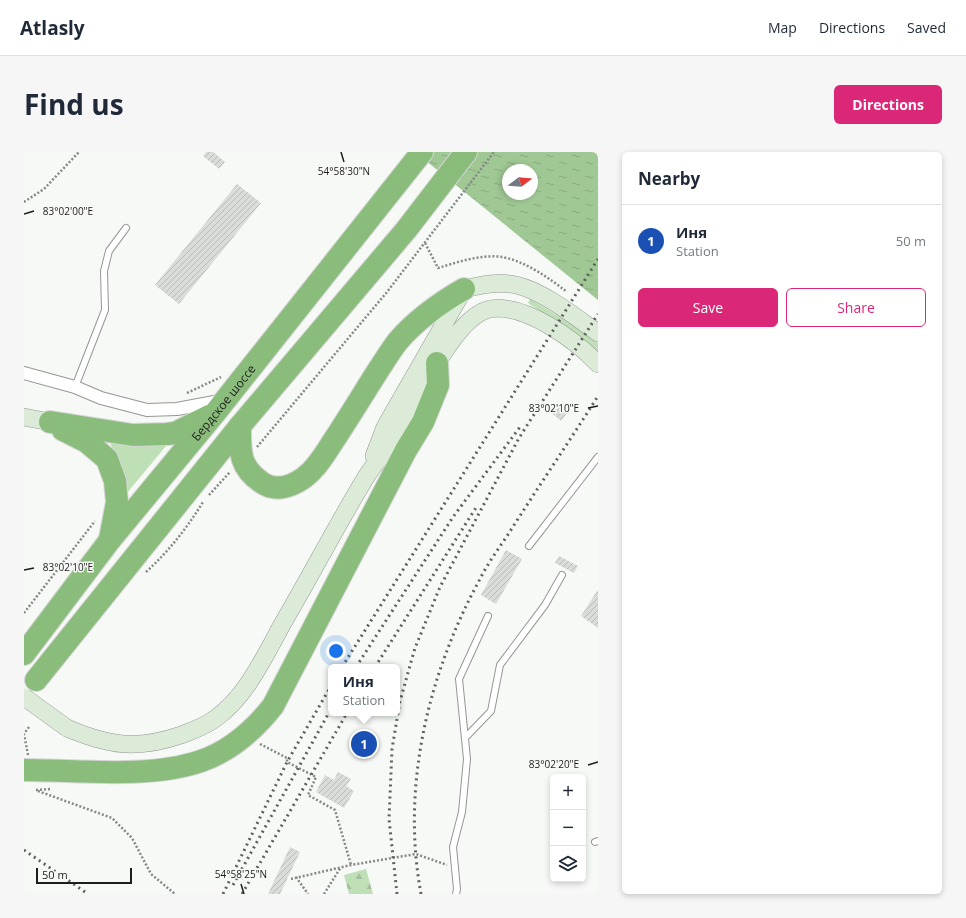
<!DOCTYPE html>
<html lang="en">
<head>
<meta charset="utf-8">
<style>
  body { margin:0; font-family:"Open Sans",sans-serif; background:#f6f6f7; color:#1f2937 }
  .controls { position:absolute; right:12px; bottom:12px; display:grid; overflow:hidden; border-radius:6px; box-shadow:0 2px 6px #0003 }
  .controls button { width:36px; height:36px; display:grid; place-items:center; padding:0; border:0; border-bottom:1px solid #e0e1e3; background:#fff; color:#1f2937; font:20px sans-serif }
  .compass { position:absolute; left:478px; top:12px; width:36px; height:36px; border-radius:50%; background:#fff; box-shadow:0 2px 6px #0003; rotate:74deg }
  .scale { position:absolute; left:12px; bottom:10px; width:96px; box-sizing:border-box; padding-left:4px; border:2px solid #1d1d1c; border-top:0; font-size:11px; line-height:14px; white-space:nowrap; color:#1d1d1c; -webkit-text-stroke:3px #f7f9f6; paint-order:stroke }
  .you { position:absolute; left:312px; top:499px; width:14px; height:14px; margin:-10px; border:3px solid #fff; border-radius:50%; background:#1a73e8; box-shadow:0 0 0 6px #1a73e833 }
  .badge { display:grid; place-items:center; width:26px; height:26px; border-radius:50%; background:#db2777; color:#fff; font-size:13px; font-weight:700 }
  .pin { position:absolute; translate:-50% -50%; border:2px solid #fff; box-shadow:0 1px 4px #0006 }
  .popup { position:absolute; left:304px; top:512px; width:72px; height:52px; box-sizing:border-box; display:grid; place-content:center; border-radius:6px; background:#fff; filter:drop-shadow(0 1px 3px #0005); font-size:13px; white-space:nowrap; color:#747a83 }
  .popup b { font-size:15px; color:#1f2937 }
  .popup::after { content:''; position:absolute; left:50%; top:100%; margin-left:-8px; border:8px solid transparent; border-top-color:#fff }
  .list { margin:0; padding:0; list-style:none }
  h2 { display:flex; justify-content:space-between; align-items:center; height:52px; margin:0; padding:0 16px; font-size:17px }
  h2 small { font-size:13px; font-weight:400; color:#747a83 }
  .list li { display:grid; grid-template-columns:26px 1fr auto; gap:12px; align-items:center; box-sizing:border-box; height:72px; padding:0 16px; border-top:1px solid #e0e1e3 }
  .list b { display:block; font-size:15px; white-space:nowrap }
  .list p { margin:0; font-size:13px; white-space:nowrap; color:#747a83 }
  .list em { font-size:13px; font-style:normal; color:#747a83 }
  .actions { display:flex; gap:8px; padding:12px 16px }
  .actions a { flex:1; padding:9px 0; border:1px solid #db2777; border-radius:6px; text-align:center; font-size:14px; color:#db2777 }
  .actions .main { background:#db2777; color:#fff }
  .icon { flex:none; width:22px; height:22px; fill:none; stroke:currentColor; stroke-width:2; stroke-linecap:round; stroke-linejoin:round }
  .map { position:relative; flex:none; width:574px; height:742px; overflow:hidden; border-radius:6px }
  header { display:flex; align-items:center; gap:24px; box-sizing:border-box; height:56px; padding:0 20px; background:#fff; border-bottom:1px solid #e0e1e3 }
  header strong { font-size:19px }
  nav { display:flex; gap:22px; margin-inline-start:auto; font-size:14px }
  .intro { display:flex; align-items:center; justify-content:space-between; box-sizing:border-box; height:96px; padding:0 24px }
  h1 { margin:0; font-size:28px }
  .button { padding:10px 18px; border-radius:6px; background:#db2777; color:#fff; font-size:14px; font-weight:700 }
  main { display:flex; gap:24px; padding:0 24px }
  aside { flex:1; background:#fff; border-radius:6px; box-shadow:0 2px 6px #0003 }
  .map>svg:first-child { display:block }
</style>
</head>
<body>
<header>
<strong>Atlasly</strong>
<nav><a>Map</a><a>Directions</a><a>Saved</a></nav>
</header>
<div class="intro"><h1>Find us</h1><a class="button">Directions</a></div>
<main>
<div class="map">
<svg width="574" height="742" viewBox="0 0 574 742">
  <defs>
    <pattern id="forest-firs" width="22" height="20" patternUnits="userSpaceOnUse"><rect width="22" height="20" fill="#bfdfb7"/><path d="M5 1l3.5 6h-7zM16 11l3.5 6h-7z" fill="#a4bf9d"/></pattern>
    <pattern id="water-ripples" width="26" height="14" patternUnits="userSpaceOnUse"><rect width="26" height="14" fill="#a0c895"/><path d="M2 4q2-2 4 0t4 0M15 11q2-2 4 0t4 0" fill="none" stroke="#89ab80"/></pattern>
    <pattern id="building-hatch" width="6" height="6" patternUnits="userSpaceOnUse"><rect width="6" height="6" fill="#dadcd9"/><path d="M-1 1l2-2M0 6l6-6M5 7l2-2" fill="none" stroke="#bbbcba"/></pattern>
  </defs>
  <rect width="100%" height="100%" fill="#f7f9f6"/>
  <path fill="#bfdfb7" d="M506 147 548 172 574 191V205L547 180 504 151Z
    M84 286 123 293 142 294 103 341V329Z"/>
  <path fill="url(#forest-firs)" d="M342 717 349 742H325L320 723Z"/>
  <path fill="url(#water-ripples)" fill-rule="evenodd" d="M391 0H574V148ZM484 18H508V42H484Z"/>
  <path fill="url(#building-hatch)" d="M182 0H189L201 10 195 17 179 4Z
    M213 32 237 51 155 152 131 133Z
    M534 255 543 261 537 269 529 262Z
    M482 398 498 407 472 452 457 443Z
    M535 404 554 414 550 421 531 411Z
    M573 439H574V476L557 464Z
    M314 620 327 627 322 634 330 639 320 656 292 640 301 623 310 628Z
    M266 695 276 700 256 742H244Z"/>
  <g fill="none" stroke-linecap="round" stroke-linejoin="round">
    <g stroke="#949794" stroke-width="8">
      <path id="lane" d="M51 235 81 158 80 119 85 99 102 76
        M505 394 574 305
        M441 586 467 559 476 513 521 453 538 423
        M571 690 574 689
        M432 742 433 737 429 695 438 660 443 607 435 527 464 464"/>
    </g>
    <g stroke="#949794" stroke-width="14">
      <path id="street" d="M0 221 51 235 77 246 123 258 153 257 201 248"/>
    </g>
    <g stroke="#949794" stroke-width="18">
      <path id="secondary" d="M0 265 26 270
        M350 304 361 275 440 137C456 133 475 129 492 133 519 139 552 165 574 181
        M43 576C85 594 113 598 157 583 168 579 182 574 192 566 223 544 241 503 259 471 287 423 313 373 342 325 352 309 365 296 374 281 381 271 386 260 391 250 405 225 436 163 466 157 501 151 551 188 574 212"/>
    </g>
    <g stroke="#d6d6d6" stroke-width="24">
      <g id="highway">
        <path d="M26 270 109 283 143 282 151 281 185 264"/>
        <path d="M216 274C216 299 215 315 237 330 256 344 280 329 292 314 298 307 303 299 308 291 324 267 339 242 355 217 361 208 367 198 374 189 393 167 414 152 440 137"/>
        <path d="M39 278 63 290 83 307 91 329 93 350 86 387"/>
        <path id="s1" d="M0 502 86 388 191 261 398 0"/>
        <path d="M12 528 216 274 382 78 442 0"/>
        <path d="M0 618C54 618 125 627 177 609 206 599 230 578 249 554L382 298 399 270 414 233 413 211"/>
      </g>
    </g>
    <path stroke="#878886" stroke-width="2.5" stroke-dasharray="2 2" stroke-linecap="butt" d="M0 50 20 37 55 0
      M401 91 414 116C434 110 457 102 478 105 501 109 525 126 543 140
      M163 241 197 225
      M233 295 363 140 470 0
      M185 343 206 320
      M122 420C145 399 163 376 179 350
      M0 461 71 369
      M236 592 263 606V610L292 625 284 643 311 658 327 713
      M4 603 0 582 5 575
      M12 638 27 637
      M14 639 88 666 108 686 127 722 151 742
      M272 725 284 742
      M267 727 327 713 392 702 423 713
      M300 742 317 715"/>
    <use href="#lane" stroke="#fff" stroke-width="6"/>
    <use href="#street" stroke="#fff" stroke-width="12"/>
    <use href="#secondary" stroke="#dcebd8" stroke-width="17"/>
    <use href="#highway" stroke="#8abd7c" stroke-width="22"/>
    <path stroke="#5f605e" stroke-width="3" stroke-dasharray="2 4" stroke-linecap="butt" d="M318 515 574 107
      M332 515 429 365 496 275
      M351 515 453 354
      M0 698 64 742
      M209 733 307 557
      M199 742 263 610 307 534
      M218 742 323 561
      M373 742 365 667 368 597 376 549 391 496 416 435 495 286 574 162
      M397 742C377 634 404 522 456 427 464 411 475 396 485 381 514 335 545 290 574 244"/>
    <g stroke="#949794" stroke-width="18" stroke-linecap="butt">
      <path id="secondary-bridge" d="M0 545 43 576"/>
    </g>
    <use href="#secondary-bridge" stroke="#dcebd8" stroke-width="17"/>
  </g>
  <path fill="none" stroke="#1d1d1c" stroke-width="1.5" d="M317 0 320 10M0 62 10 59M564 256 574 254M0 418 10 416M564 613 574 610M217 732 220 742"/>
  <g text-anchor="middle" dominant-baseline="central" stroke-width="3" stroke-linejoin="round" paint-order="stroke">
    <g font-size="12" fill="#1d1d1c" stroke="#f7f9f6">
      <text stroke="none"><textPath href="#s1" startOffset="321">Бердское шоссе</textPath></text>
    </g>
  </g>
  <g font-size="10" text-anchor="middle" fill="#1d1d1c" stroke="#f7f9f6" stroke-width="3" stroke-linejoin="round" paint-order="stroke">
    <text x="320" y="23">54°58'30"N</text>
    <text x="44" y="63">83°02'00"E</text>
    <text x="530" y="260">83°02'10"E</text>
    <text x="44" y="419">83°02'10"E</text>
    <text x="530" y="616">83°02'20"E</text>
    <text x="217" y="726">54°58'25"N</text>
  </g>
</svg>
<div class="controls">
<button>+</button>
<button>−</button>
<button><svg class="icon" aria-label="layers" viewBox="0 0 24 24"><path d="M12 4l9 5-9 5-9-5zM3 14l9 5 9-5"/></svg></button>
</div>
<svg class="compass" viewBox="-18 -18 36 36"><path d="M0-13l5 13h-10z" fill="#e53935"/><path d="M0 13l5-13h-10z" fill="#747a83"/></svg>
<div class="scale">50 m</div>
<div class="you"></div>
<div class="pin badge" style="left:340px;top:592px;background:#1a4fb4">1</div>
<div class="popup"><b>Иня</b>Station</div>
</div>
<aside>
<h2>Nearby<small></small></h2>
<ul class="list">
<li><span class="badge" style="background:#1a4fb4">1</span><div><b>Иня</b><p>Station</p></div><em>50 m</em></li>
</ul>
<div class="actions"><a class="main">Save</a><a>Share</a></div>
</aside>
</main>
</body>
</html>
